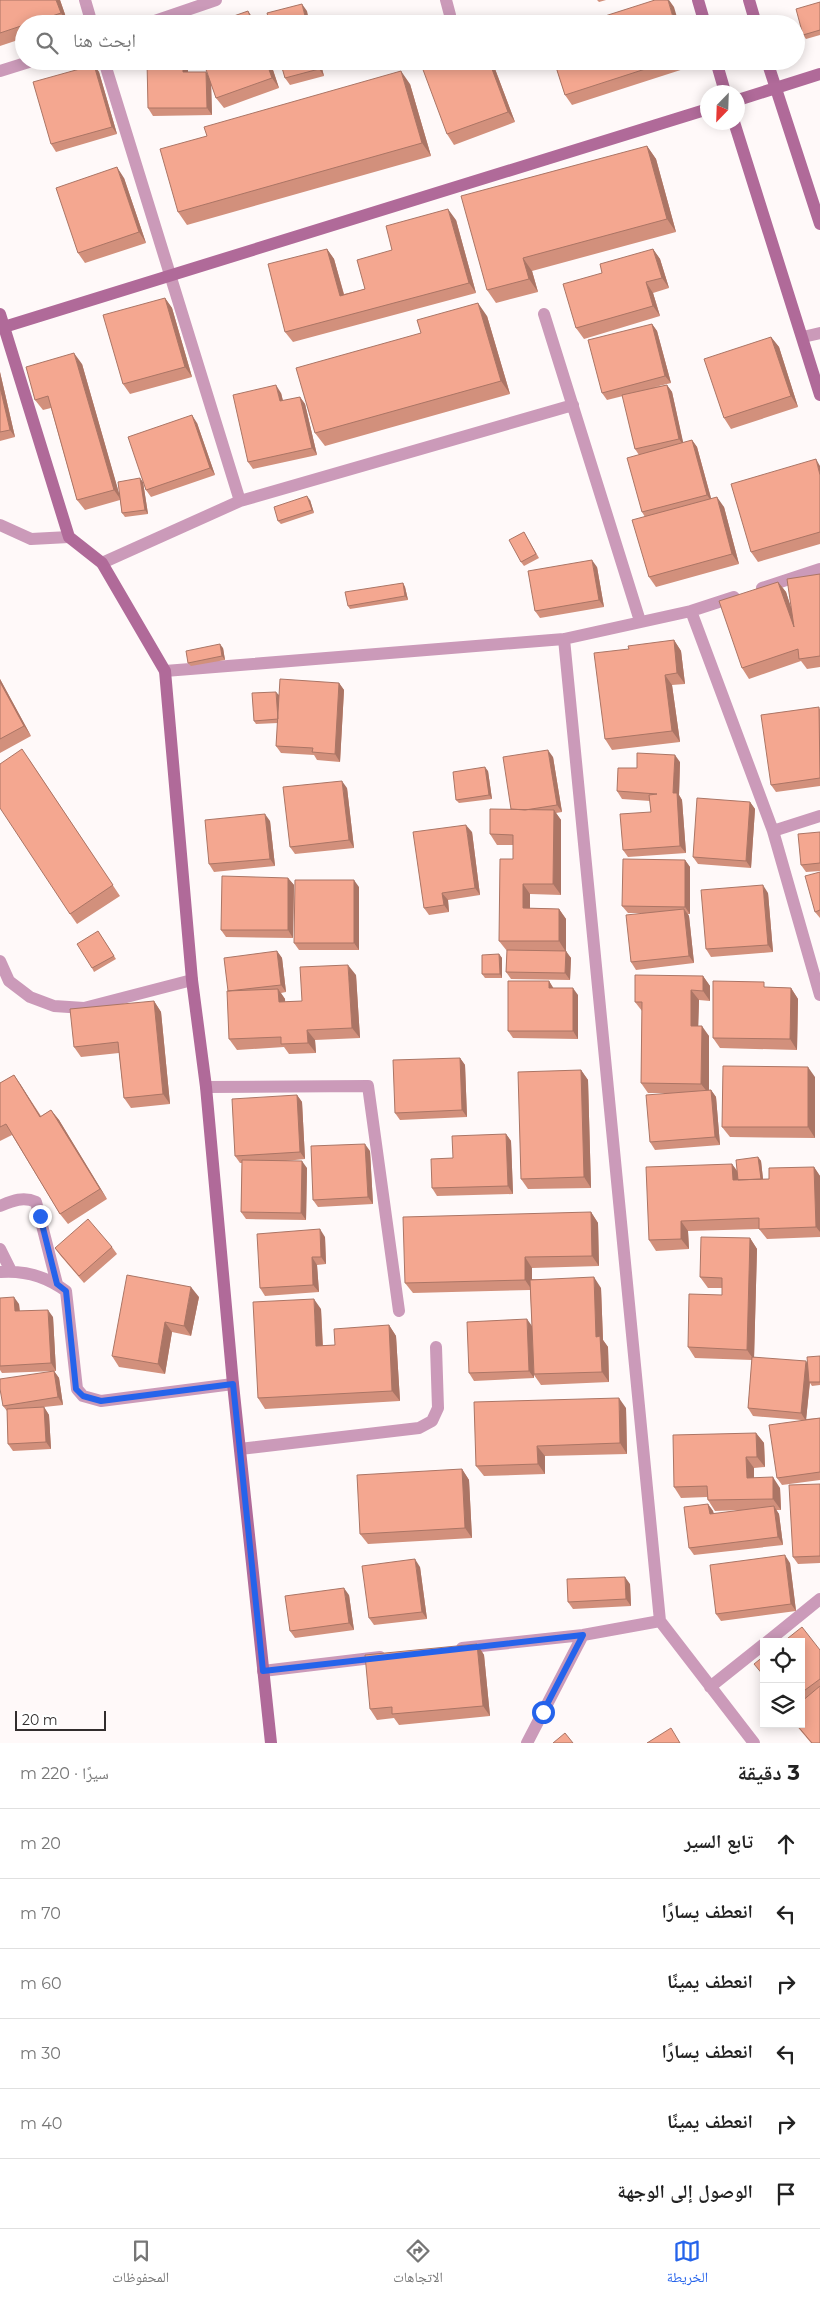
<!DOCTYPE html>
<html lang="ar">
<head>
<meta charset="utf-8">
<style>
  body { margin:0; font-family:Montserrat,"Noto Naskh Arabic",sans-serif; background:#f6f6f6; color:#222; direction:rtl }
  .controls { position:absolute; right:15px; bottom:15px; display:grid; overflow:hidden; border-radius:0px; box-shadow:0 2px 12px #0003 }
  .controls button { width:45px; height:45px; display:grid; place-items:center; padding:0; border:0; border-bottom:1px solid #e0e0e0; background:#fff; color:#222; font:25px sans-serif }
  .compass { position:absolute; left:700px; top:85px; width:45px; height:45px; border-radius:50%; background:#fff; box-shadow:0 2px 12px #0003; rotate:203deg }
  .scale { position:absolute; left:15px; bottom:12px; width:91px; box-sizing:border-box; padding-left:5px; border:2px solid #322d2d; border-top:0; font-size:14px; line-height:18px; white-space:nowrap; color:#322d2d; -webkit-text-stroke:4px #fff; paint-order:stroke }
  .stop { position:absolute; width:15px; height:15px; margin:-11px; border:4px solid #2563eb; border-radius:50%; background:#fff }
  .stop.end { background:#2563eb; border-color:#fff; box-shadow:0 1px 5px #0008 }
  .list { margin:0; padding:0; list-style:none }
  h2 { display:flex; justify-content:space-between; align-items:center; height:65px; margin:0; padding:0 20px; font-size:21px }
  h2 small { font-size:16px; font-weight:400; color:#767676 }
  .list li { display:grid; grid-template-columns:32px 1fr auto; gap:15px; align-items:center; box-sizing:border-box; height:70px; padding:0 20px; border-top:1px solid #e0e0e0 }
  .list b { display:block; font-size:19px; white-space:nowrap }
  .list em { font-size:16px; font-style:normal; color:#767676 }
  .icon { flex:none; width:28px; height:28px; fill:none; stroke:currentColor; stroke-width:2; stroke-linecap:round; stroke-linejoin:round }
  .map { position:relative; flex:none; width:820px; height:1743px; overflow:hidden; direction:ltr }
  .search { position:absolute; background:#fff; box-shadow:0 2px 12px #0003; left:15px; right:15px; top:15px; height:55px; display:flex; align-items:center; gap:12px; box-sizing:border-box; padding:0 18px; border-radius:28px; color:#767676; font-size:19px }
  .sheet { height:485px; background:#fff }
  nav { display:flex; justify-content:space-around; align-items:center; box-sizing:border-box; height:70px; border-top:1px solid #e0e0e0; background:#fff; font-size:14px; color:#767676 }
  nav a { display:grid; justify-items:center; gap:2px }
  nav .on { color:#2563eb }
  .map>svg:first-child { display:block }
</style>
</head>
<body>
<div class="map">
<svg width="820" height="1743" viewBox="0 0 820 1743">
  <rect width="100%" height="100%" fill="#fff9f9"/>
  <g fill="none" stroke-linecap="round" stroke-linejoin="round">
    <path stroke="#cb9ab9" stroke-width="12" d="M85 0 92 24
      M446 0 450 15
      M146 24 216 0
      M104 61 240 501
      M0 71 32 61
      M544 314 640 621
      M803 337 820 333
      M0 525 31 539 69 537
      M102 563 240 501 573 405
      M762 588 820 569
      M691 611 773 831 820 995
      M564 639 660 1621 754 1743
      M165 671 564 639 691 611 734 597
      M773 831 820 816
      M0 961 9 981 30 997 54 1006 84 1008 192 980
      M206 1087 368 1086 399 1311
      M0 1206C12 1201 23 1196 36 1202L57 1284
      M0 1249 11 1271
      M0 1272C24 1270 47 1277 66 1291L77 1389 83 1396 101 1401 233 1384
      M240 1449 419 1428 432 1421 438 1408 436 1347
      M767 1642 820 1599
      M462 1648 583 1635 660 1621
      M263 1671 380 1657
      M710 1687 764 1644
      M527 1743 583 1635"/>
    <path stroke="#b06a99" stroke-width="12" d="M698 0 705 24
      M749 0 756 24
      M716 61 725 92
      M767 61 820 224
      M738 100 820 74
      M734 122 820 395
      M0 314 69 537 102 563 165 671 192 980 206 1087 233 1384 271 1743
      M4 327 708 109"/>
  </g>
  <path fill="#d2907c" d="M0 0H60L68 23 24 24V38L0 46Z
    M597 0H606L599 2Z
    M820 2V35L806 39 803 35Z
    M188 61V72H206L208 76 270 61 279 88 224 108 216 98 211 83 212 115 153 116 148 108Z
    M280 61H320L324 76 290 85 285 78Z
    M492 61 515 122 454 145 447 134Z
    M507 61H524L510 66Z
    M554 61H692L693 66 572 105 565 95Z
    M94 65 99 72 117 134 56 152 51 144Z
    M410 84 431 156 187 225 178 212 207 136Z
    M647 146 656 159 676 232 532 271 538 292 496 303 487 290Z
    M124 178 146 243 85 263 78 253Z
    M456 220 476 293 293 342 285 332 327 249 334 259 344 294 365 289 392 250Z
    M653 249 660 259 669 288 653 293 660 316 584 339 576 328 602 273Z
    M165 298 172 308 192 377 130 394 123 384Z
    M487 316 510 394 325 446 315 433 421 333Z
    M652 324 657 331 671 383 655 387 667 385 672 392 683 443 692 440 697 447 711 498 724 507 739 564 656 587 649 577 645 517 642 512 639 455 635 449 623 396 607 400 602 393Z
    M771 337 779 347 798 407 731 429 724 418Z
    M82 364 119 494 143 482 148 514 125 517 122 513 120 500 85 510 77 500 51 408 43 410 35 400Z
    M0 372 15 437 0 441Z
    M281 393 283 401 300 397 305 404 317 455 253 469 248 462Z
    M197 423 215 475 151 497 146 490Z
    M820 466V544L758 562 751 552Z
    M310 500 314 513 281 524 278 521Z
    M524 532 539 558 524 566 521 562Z
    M597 567 604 607 540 618 535 611Z
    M820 574V667L807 669 801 661 749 679 742 668 778 582 786 592 791 609Z
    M403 583 405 587 408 600 350 609 348 606Z
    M674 640 681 651 685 684 672 685 680 742 612 750 605 739 629 649Z
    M223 648 225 660 191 666 188 663Z
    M0 679 31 736 0 753Z
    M339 683 344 690 340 762 317 760 314 755 281 753 276 746 278 723 256 724 254 721 279 695V700Z
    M820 708V786L776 792 771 785Z
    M553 757 562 812 556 813 561 820V895L530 894V908L559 909 566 919V952L571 958 570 980 511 979 506 972 507 951 499 941 513 859V845H497L490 834Z
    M29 759 120 896 77 924 70 914Z
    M680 762 679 795 682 800 686 853 628 857 623 850 651 812 650 801 622 799 617 791 637 768Z
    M488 771 492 799 459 803 456 800Z
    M347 788 354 848 295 854 290 847Z
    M750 802 755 809 751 868 698 864 693 857Z
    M270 821 275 866 214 872 209 864Z
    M472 832 480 895 448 900 449 912 429 915 424 908Z
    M820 832V871L806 872 801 865Z
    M685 860 690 867V914H688L689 916 694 963 636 970 631 962 642 913H628L622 906Z
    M820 872V918L815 912Z
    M288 878 294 885 293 938 226 937 221 930Z
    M359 887V950H299L294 943Z
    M768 893 773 952 711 957 706 949Z
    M98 931 116 959 94 972 92 968Z
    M277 951 282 958 286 992 281 993 285 999V1002L302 1001 356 975 360 1038 315 1040 316 1053 289 1054 284 1047 237 1050 229 1039 228 991Z
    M499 954 502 958V978H485L482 974Z
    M703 976 710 986V1001L699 1000 698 1026 709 1036V1090H711L716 1097 720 1145 655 1150 650 1142 664 1093H648L641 1083 642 1011 635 1002Z
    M549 981 553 988 578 995V1039L513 1038 508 1031Z
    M768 987 791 988 798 999 797 1050 720 1048 713 1038Z
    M154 1001 161 1012 170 1104 131 1108 124 1098 119 1053 81 1057 74 1047Z
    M460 1058 465 1065 467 1117 400 1120 395 1113Z
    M581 1070 588 1080 591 1188 528 1189 521 1179Z
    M14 1075 41 1116 51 1110 59 1120 107 1199 68 1224 60 1214 12 1135 0 1141V1083Z
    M815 1077V1138L730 1137 722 1127Z
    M297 1095 302 1102 305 1159 285 1161 307 1168 306 1220 246 1219 241 1212 242 1163H240L235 1156Z
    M506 1134 511 1141 513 1194 437 1196 432 1188Z
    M370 1151 373 1204 318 1207 313 1200Z
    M758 1157 761 1161 763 1179H769L814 1167 820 1176V1237L767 1239 759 1229 688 1231 689 1249 656 1251 649 1240 732 1164 738 1172Z
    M591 1212 598 1223 599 1266 532 1268V1279L601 1288 603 1340 608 1347 609 1382 541 1385 534 1375V1378L474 1381 469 1373 532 1326 530 1290 413 1293 405 1283Z
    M325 1237 326 1264 317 1265 319 1292 265 1296 260 1288Z
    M750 1238 757 1249 754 1357 808 1364 820 1356V1385L812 1386 810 1383 806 1419 820 1418V1480L782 1485 777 1478 801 1420 753 1416 748 1408 752 1360 695 1358 688 1347 722 1295V1288H708L700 1277Z
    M112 1247 117 1254 84 1283 60 1255 55 1248Z
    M199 1297 191 1336 172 1332 165 1374 119 1367 112 1356Z
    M0 1298 19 1304 20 1311 53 1317 56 1371 2 1373 0 1370Z
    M321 1309 323 1345H335L389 1325 396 1336 400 1401 265 1409 258 1398Z
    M54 1371 59 1378 63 1405 44 1407 49 1415 51 1449 13 1451 8 1444 7 1411 3 1406Z
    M626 1408 627 1454 545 1456V1474L484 1476 476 1466Z
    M756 1433 764 1443 765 1467 754 1468V1478L780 1488 781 1510H776L779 1514 783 1545 694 1555 689 1548 708 1504 713 1511 714 1514 741 1510 715 1511 708 1500 707 1497 681 1498 674 1487Z
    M462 1469 469 1480 472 1538 368 1544 360 1534Z
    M820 1484V1563L798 1564 793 1557Z
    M790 1563 796 1611 721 1621 716 1614Z
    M420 1567 427 1619 374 1625 369 1618Z
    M630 1584 631 1606 573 1609 568 1602Z
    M349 1595 354 1630 295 1638 290 1631Z
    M801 1642 820 1650V1743H811L795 1724H801Z
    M477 1644 484 1655 490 1716 399 1725 394 1718 377 1720 370 1709Z"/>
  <path fill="#ab7565" d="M56 0H60L68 23 61 13Z
    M668 0H669L674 7 679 24H675Z
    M302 4 307 11 310 24H307Z
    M248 11 255 21 256 24H253Z
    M183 61H188V80L183 72Z
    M266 61H270L279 88 272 78Z
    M317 61H320L324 76 319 69Z
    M489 61H492L515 122 508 112Z
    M94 65 99 72 117 134 112 127Z
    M401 71 410 84 431 156 422 143Z
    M206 72 211 80 212 115 207 108Z
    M647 146 656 159 676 232 667 219Z
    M117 167 124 178 146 243 139 232Z
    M448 209 456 220 476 293 469 283Z
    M327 249 334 259 347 306 340 296Z
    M653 249 660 259 669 288 662 278Z
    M523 258 532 271 538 292 529 279Z
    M646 282 653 293 660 316 653 306Z
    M165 298 172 308 192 377 185 367Z
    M478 303 487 316 510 394 501 381Z
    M652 324 657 331 671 383 665 376Z
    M771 337 779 347 798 407 791 396Z
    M74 353 82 364 121 500 114 490Z
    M0 372 15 437 10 430 0 387Z
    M276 385 281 393 285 409 280 401Z
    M667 385 672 392 684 446 679 439Z
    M300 397 305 404 317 455 312 448Z
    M192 415 197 423 215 475 210 468Z
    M692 440 697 447 712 502 707 495Z
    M816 459 820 466V475Z
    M140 478 143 482 148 514 145 510Z
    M307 496 310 500 314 513 312 510Z
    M717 497 724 507 739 564 732 554Z
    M592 560 597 567 604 607 599 600Z
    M778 582 786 592 801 637 794 627Z
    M403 583 405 587 408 600 405 596Z
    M674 640 681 651 685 684 677 673Z
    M220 644 223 648 225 660 222 656Z
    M665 675 672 685 680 742 672 731Z
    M0 679 31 736 24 726 0 682Z
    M339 683 344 690 340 762 335 754Z
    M276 692 279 695 280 723 278 719Z
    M548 750 553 757 562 812 557 805Z
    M675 755 680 762 679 795 682 800 686 853 680 846 673 793Z
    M485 767 488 771 492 799 489 795Z
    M342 781 347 788 354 848 349 840Z
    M750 802 755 809 751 868 746 861Z
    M554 810 561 820V895L553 884Z
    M265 814 270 821 275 866 270 859Z
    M466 825 472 832 480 895 475 888Z
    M685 860 690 867V914L685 907Z
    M288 878 294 885 293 938 288 930Z
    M354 880 359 887V950L354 943Z
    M523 884 530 894V918L523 908Z
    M763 885 768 893 773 952 768 945Z
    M442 893 448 900 449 912 444 905Z
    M559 909 566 919V952L559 941Z
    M684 909 689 916 694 963 689 956Z
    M277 951 282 958 286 992 281 985Z
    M566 951 571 958 570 980 565 973Z
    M499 954 502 958V978L500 974Z
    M348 965 356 975 360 1038 352 1028Z
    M703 976 710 986V1001L703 991Z
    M549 981 554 989 549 988Z
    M573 988 578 995V1039L573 1031Z
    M791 988 798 999 797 1050 790 1039Z
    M278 989 285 999 286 1013 279 1002Z
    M691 990 699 1000 698 1036 691 1026Z
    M154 1001 161 1012 170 1104 163 1094Z
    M702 1026 709 1036V1094L701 1084Z
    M307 1030 315 1040 316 1053 308 1043Z
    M460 1058 465 1065 467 1117 462 1110Z
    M808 1067 815 1077V1138L808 1127Z
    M581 1070 588 1080 591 1188 584 1177Z
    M14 1075 21 1085 47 1127 40 1117Z
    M711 1090 716 1097 720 1145 715 1137Z
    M297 1095 302 1102 305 1159 300 1152Z
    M51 1110 59 1120 107 1199 100 1189Z
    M506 1134 511 1141 513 1194 508 1186Z
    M365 1144 370 1151 373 1204 368 1197Z
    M758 1157 761 1161 764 1188 761 1184Z
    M302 1161 307 1168 306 1220 301 1213Z
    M732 1164 739 1174 740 1191 733 1180Z
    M814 1167 820 1176V1232L816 1227Z
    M591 1212 598 1223 599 1266 592 1256Z
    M681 1221 688 1231 689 1249 681 1239Z
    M320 1229 325 1237 326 1264 321 1257Z
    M750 1238 757 1249 754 1360 747 1350Z
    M312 1257 317 1265 319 1292 313 1285Z
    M525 1257 532 1268V1290L525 1280Z
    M594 1277 601 1288 603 1340 608 1347 609 1382 602 1372 596 1337Z
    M191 1287 199 1297 191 1336 184 1326Z
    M14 1297 19 1304 20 1318 15 1311Z
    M314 1299 321 1309 323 1356 316 1346Z
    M48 1310 53 1317 56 1371 51 1363Z
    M527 1319 532 1326 534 1378 529 1371Z
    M165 1322 172 1332 165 1374 158 1364Z
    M389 1325 396 1336 400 1401 392 1391Z
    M806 1361 811 1369 806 1421 801 1413Z
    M54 1371 59 1378 63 1405 58 1397Z
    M619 1398 626 1408 627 1454 620 1443Z
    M44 1407 49 1415 51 1449 46 1442Z
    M756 1433 764 1443 765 1467 757 1457Z
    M537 1446 545 1456V1474L538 1464Z
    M746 1457 754 1468V1488L747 1478Z
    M462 1469 469 1480 472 1538 465 1528Z
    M773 1477 780 1488 781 1510 773 1499Z
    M708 1504 713 1511 715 1521 710 1514Z
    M774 1506 779 1514 783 1545 778 1537Z
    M785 1555 790 1563 796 1611 791 1604Z
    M415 1559 420 1567 427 1619 422 1612Z
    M625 1577 630 1584 631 1606 626 1599Z
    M344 1588 349 1595 354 1630 349 1623Z
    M477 1644 484 1655 490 1716 483 1706Z"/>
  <path fill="#f4a790" stroke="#ab7565" d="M0 0H56L61 13 28 24H24V25L0 33Z
    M655 0H668L675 24H580Z
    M820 2V30L803 35 796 9Z
    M302 4 307 24H270L267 13Z
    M248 11 253 24H211Z
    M147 61H183V72H206L207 108H148Z
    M203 61H266L272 78 216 98Z
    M280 61H317L319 69 285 78Z
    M437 61H489L508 112 447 134 422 67Z
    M554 61H670L565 95Z
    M94 65 112 127 51 144 33 82Z
    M401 71 422 143 178 212 160 149 207 136 204 127Z
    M647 146 667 219 523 258 529 279 487 290 461 196Z
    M117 167 139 232 78 253 56 188Z
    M448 209 469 283 285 332 268 264 327 249 340 296 365 289 357 260 392 250 386 226Z
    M653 249 662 278 646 282 653 306 576 328 563 284 602 273 600 264Z
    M165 298 185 367 123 384 103 315Z
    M478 303 501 381 315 433 296 368 421 333 417 320Z
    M652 324 665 376 602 393 588 340Z
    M771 337 791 396 724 418 704 359Z
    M74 353 114 490 77 500 48 396 35 400 26 367Z
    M276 385 280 401 300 397 312 448 248 462 233 395Z
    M667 385 679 439 635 449 622 395Z
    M0 387 10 430 0 432Z
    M192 415 210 468 146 490 128 437Z
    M692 440 707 495 642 512 627 458Z
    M816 459 820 475V532L751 552 731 484Z
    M140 478 145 510 122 513 118 482Z
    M307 496 312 510 278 521 274 507Z
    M717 497 732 554 649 577 632 520Z
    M524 532 536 554 521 562 509 540Z
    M592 560 599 600 535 611 528 571Z
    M820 574V656L799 659 798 649 742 668 719 601 778 582 794 627 787 579Z
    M403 583 405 596 348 606 345 592Z
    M674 640 677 673 665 675 672 731 605 739 594 653 629 649 628 646Z
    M220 644 222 656 188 663 186 651Z
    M280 679 339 683 335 754 312 752 313 748 276 746Z
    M0 682 24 726 0 739Z
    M276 692 278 719 254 721 252 693Z
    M819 707 820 778 771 785 761 715Z
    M22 749 113 885 70 914 0 808V764Z
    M548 750 557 805 525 810 511 809 503 757Z
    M637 753 675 755 673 793H677L680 846 623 850 620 814 651 812 649 795 657 794 617 791 618 768H637Z
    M485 767 489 795 456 800 453 772Z
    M342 781 349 840 290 847 283 787Z
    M697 798 750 802 746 861 693 857Z
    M490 809 554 810 553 884H523V908L559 909V941H499L500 859H513V835L490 834Z
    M265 814 270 859 209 864 205 820Z
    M466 825 475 888 442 893 444 905 424 908 413 832Z
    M820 832V863L801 865 798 834Z
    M623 859 685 860V907L622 906Z
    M820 872V910L815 912 805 876Z
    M222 876 288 878V930H221Z
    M295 880H354V943H294Z
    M763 885 768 945 706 949 701 890Z
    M684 909 689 956 631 962 626 915Z
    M98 931 114 956 92 968 77 944Z
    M507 950 566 951 565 973 506 972Z
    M277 951 281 985 228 991 224 958Z
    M499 954 500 974H482V955Z
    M348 965 352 1028 307 1030 308 1043 281 1044V1037L229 1039 227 991 278 989 279 1002 302 1001 300 967Z
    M635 975 703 976V991L691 990V1026H702L701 1084 641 1083 642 1002H635Z
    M508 981H549V988H573V1031H508Z
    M713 981 764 982V987L791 988 790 1039 713 1038Z
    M154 1001 163 1094 124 1098 118 1042 74 1047 70 1009Z
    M460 1058 462 1110 395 1113 393 1060Z
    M723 1066 808 1067V1127H722Z
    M581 1070 584 1177 521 1179 518 1072Z
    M14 1075 40 1117 51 1110 100 1189 60 1214 6 1124 0 1127V1083Z
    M711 1090 715 1137 650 1142 646 1095Z
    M297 1095 300 1152 235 1156 232 1099Z
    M506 1134 508 1186 432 1188 431 1159 453 1158 452 1136Z
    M365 1144 368 1197 313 1200 311 1146Z
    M758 1157 761 1179 738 1180 736 1160Z
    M242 1160 302 1161 301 1213 241 1212Z
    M732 1164 733 1180 769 1179V1168L814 1167 816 1227 759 1229V1218L681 1221V1239L649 1240 646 1167Z
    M591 1212 592 1256 525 1257V1280L405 1283 403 1217Z
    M88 1219 112 1247 79 1276 55 1248Z
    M320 1229 321 1257H312L313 1285 260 1288 257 1234Z
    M701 1237 750 1238 747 1350 688 1347 689 1294 722 1295V1278L700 1277Z
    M127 1275 191 1287 184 1326 165 1322 158 1364 112 1356Z
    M594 1277 596 1337 600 1336 602 1372 534 1374 530 1280Z
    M14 1297 15 1311 48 1310 51 1363 0 1366V1298Z
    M314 1299 316 1346 335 1345 334 1329 389 1325 392 1391 258 1398 253 1302Z
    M527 1319 529 1371 469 1373 467 1322Z
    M820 1356V1382H809L807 1357Z
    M752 1357 806 1361 801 1413 748 1408Z
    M54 1371 58 1397 3 1406 0 1389V1379Z
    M619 1398 620 1443 537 1446 538 1464 476 1466 474 1402Z
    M44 1407 46 1442 8 1444 7 1409Z
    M820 1418V1472L777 1478 769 1425Z
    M756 1433 757 1457H746L747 1478 773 1477V1499L708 1500 707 1486 674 1487 673 1435Z
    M462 1469 465 1528 360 1534 357 1475Z
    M820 1484V1556L793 1557 789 1485Z
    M708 1504 710 1514 774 1506 778 1537 689 1548 684 1507Z
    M785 1555 791 1604 716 1614 710 1565Z
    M415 1559 422 1612 369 1618 362 1566Z
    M625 1577 626 1599 568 1602 567 1579Z
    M344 1588 349 1623 290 1631 285 1596Z
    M802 1627 820 1650V1679L801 1693V1642H783Z
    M477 1644 483 1706 392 1714V1707L370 1709 365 1655Z
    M764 1656V1676L754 1664Z
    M820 1686V1743H812L796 1724H801V1702Z
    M671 1728 680 1743H647Z
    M565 1733 573 1743H553Z"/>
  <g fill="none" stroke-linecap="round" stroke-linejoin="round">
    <path stroke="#2563eb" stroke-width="6" d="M40 1216 57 1284 66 1291 76 1389 83 1396 101 1401 233 1384 263 1671 583 1635 543 1712"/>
  </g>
</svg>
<div class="controls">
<button><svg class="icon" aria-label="locate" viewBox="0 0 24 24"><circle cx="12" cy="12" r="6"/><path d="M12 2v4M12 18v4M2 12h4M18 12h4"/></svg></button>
<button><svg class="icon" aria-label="layers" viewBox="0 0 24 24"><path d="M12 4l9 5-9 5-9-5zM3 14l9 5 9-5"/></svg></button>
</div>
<svg class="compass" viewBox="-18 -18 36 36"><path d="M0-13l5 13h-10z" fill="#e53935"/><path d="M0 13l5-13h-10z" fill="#767676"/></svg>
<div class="scale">20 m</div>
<div class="stop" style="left:543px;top:1712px"></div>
<div class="stop end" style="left:40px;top:1216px"></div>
<div class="search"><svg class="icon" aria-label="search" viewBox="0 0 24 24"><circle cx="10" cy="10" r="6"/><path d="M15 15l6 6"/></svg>ابحث هنا</div>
</div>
<section class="sheet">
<h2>3 دقيقة<small>سيرًا · 220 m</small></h2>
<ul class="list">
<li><svg class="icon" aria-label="ahead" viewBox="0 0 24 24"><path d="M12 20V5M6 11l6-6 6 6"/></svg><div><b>تابع السير</b></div><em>20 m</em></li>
<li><svg class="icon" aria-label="left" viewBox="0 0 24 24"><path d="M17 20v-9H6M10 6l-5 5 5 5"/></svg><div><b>انعطف يسارًا</b></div><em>70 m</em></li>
<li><svg class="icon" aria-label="right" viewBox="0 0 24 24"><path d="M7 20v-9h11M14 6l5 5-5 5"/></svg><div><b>انعطف يمينًا</b></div><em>60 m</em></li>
<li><svg class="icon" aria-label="left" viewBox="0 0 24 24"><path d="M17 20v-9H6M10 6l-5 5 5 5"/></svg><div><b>انعطف يسارًا</b></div><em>30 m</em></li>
<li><svg class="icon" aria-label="right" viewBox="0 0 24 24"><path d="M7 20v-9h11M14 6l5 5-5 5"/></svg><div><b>انعطف يمينًا</b></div><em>40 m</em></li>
<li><svg class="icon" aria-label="arrive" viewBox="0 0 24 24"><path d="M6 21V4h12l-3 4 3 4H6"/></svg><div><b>الوصول إلى الوجهة</b></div></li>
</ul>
</section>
<nav>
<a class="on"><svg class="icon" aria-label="map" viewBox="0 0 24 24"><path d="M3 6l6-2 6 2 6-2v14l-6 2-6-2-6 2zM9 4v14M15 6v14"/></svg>الخريطة</a>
<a><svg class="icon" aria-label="directions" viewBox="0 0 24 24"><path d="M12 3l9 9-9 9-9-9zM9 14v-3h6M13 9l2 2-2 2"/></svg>الاتجاهات</a>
<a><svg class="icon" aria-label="saved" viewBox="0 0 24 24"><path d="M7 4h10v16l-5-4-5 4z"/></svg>المحفوظات</a>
</nav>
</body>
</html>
